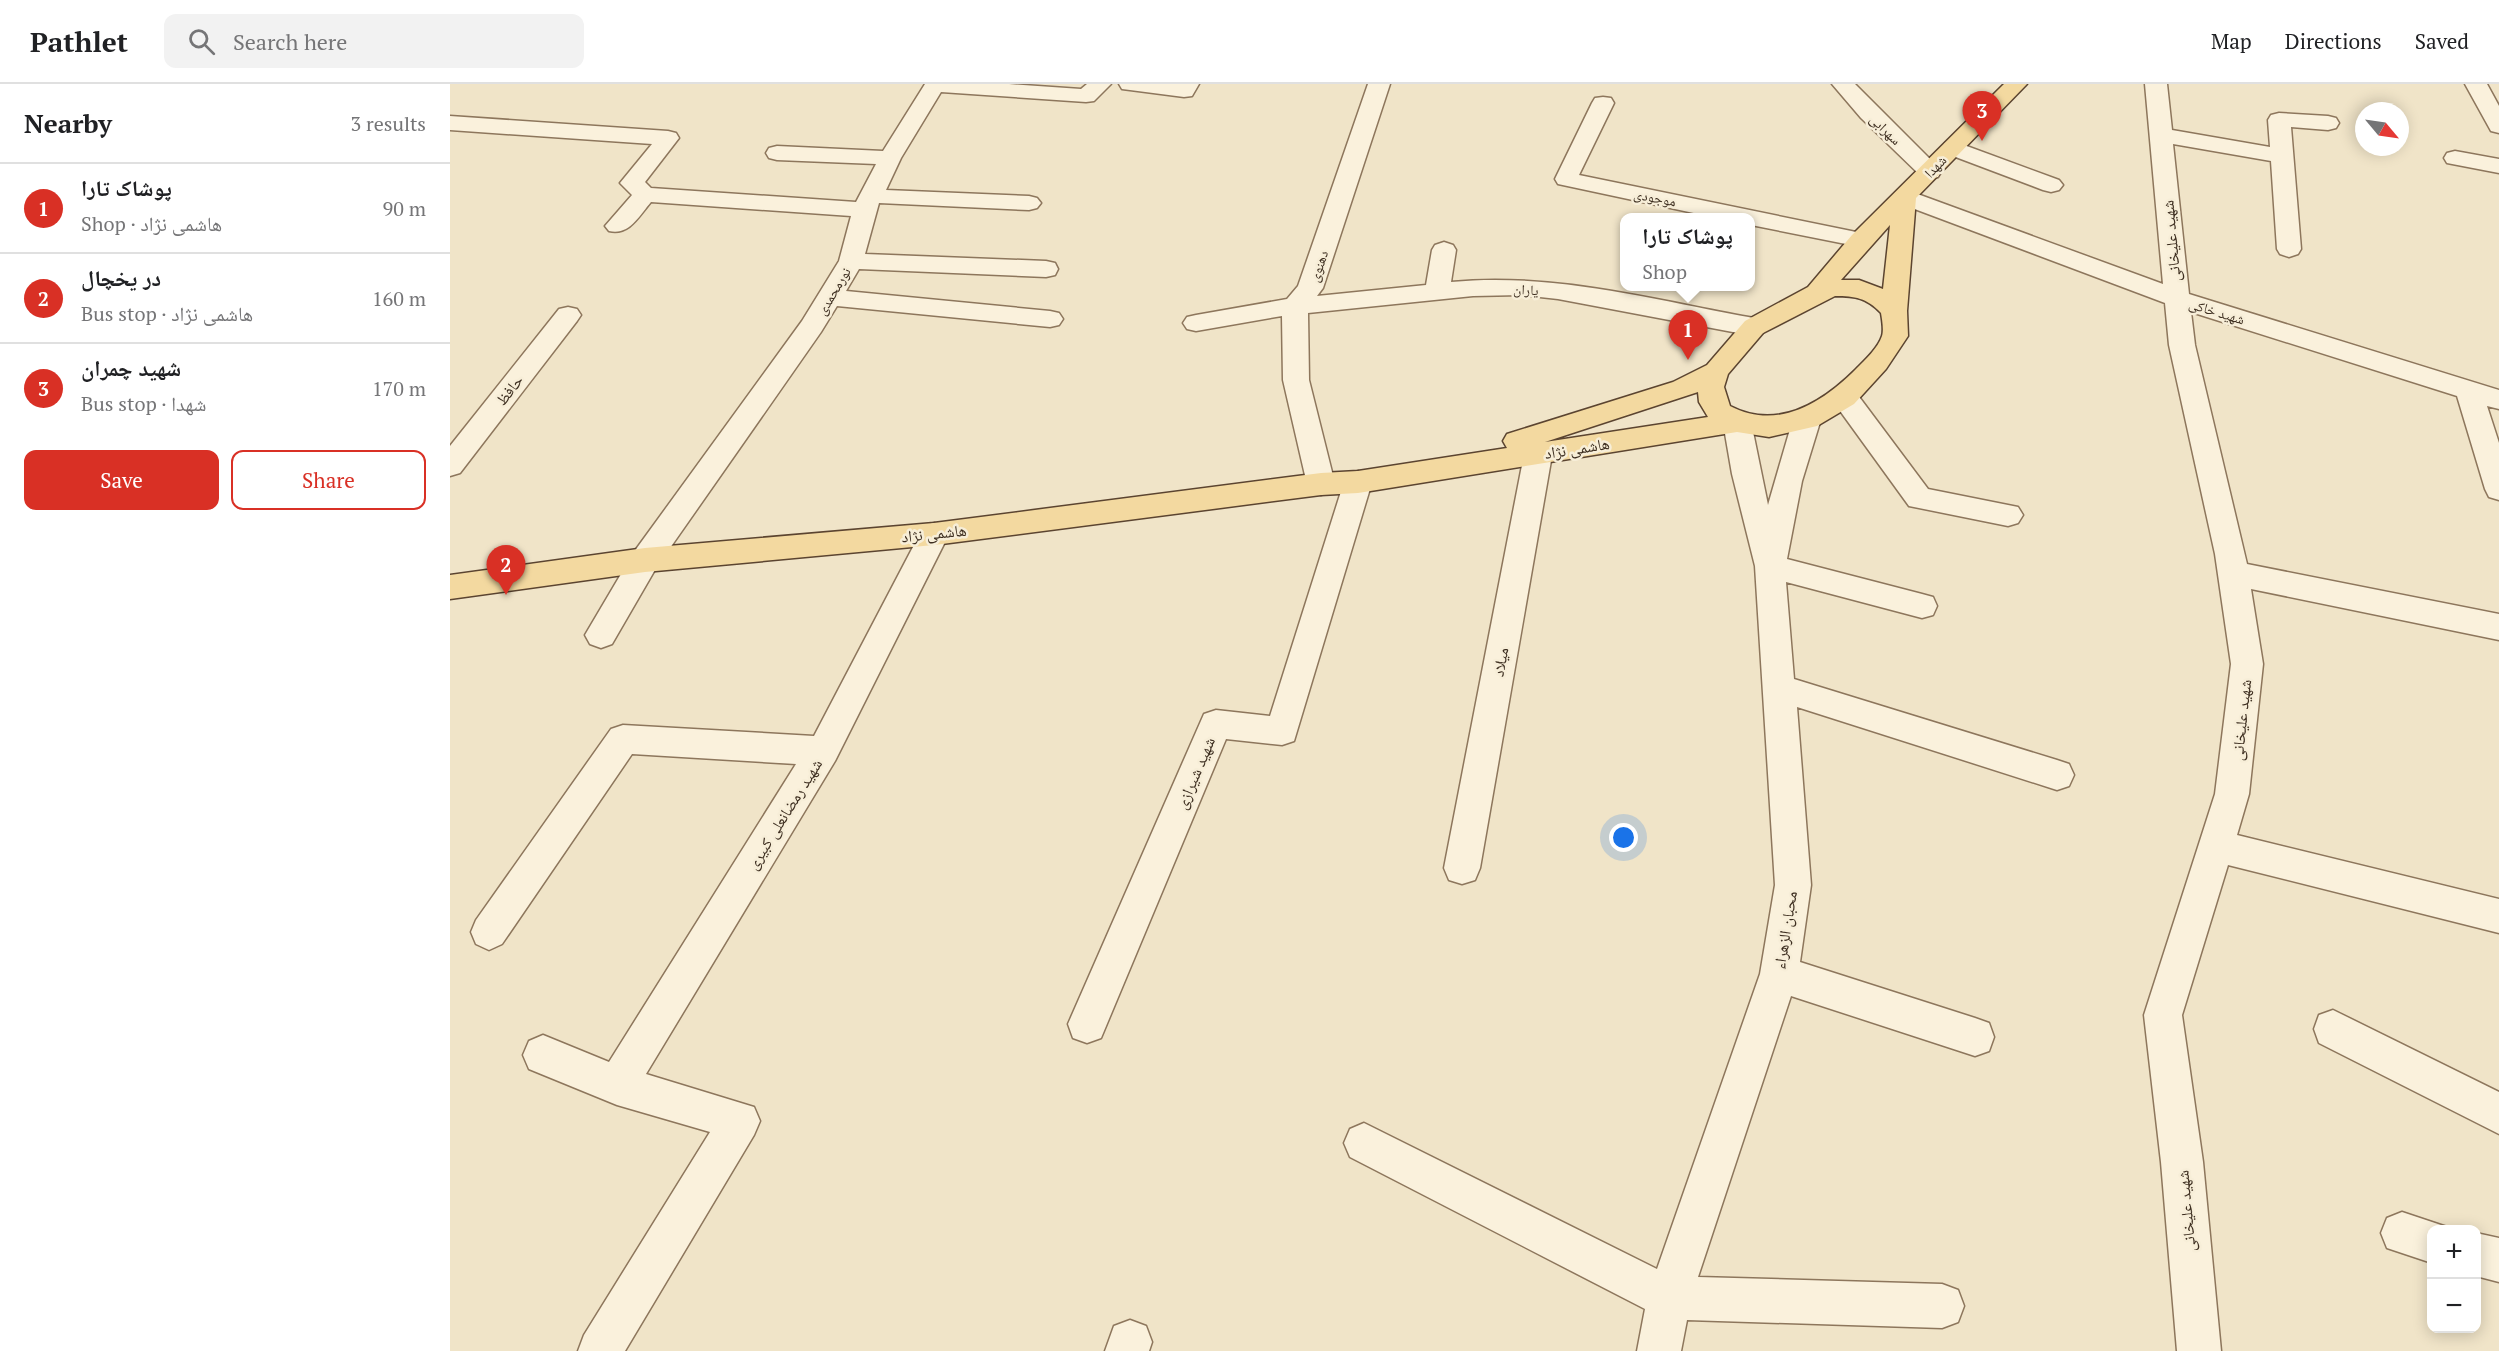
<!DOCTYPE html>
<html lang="en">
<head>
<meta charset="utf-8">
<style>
  body { margin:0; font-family:"PT Serif","Noto Naskh Arabic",serif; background:#f2f2f2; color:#202124 }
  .controls { position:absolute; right:18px; bottom:18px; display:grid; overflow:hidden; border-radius:12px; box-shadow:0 3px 15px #0003 }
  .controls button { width:54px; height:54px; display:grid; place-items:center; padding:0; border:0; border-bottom:2px solid #e0e0e0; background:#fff; color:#202124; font:30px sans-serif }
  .compass { position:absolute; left:1905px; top:18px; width:54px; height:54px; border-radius:50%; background:#fff; box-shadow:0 3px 15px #0003; rotate:119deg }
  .you { position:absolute; left:1174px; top:754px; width:21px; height:21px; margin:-15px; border:4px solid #fff; border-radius:50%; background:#1a73e8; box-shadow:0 0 0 9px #1a73e833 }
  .badge { display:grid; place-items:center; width:39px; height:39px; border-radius:50%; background:#d93025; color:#fff; font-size:20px; font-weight:700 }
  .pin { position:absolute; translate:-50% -50px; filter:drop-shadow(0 2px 3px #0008) }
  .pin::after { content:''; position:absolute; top:32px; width:21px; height:18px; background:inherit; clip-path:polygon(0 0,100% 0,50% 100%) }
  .popup { position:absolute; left:1170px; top:129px; width:135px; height:78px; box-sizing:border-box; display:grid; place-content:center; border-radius:12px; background:#fff; filter:drop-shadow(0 2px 4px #0005); font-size:20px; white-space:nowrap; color:#757577 }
  .popup b { font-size:22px; color:#202124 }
  .popup::after { content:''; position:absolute; left:50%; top:100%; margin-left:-12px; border:12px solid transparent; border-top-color:#fff }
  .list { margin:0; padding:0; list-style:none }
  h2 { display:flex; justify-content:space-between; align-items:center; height:78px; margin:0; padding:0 24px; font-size:26px }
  h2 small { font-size:20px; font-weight:400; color:#757577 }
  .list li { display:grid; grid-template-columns:39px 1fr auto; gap:18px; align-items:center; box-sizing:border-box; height:90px; padding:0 24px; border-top:2px solid #e0e0e0 }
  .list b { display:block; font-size:22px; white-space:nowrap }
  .list p { margin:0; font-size:20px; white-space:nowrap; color:#757577 }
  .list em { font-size:20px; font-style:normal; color:#757577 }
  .actions { display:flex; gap:12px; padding:18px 24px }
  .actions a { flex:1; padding:14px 0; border:2px solid #d93025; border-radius:12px; text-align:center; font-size:21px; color:#d93025 }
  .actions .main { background:#d93025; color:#fff }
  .icon { flex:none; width:33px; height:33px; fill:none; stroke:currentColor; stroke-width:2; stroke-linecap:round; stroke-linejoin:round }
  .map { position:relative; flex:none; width:2049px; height:1267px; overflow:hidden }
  header { display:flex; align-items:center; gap:36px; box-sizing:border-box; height:84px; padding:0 30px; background:#fff; border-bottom:2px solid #e0e0e0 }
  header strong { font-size:28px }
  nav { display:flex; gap:33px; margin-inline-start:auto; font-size:21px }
  .search { width:420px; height:54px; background:#f2f2f2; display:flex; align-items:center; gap:15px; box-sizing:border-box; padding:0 21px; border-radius:12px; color:#757577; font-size:22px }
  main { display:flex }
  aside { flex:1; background:#fff }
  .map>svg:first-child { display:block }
</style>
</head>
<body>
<header>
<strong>Pathlet</strong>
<div class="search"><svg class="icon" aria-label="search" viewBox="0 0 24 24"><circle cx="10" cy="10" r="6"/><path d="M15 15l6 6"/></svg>Search here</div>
<nav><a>Map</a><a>Directions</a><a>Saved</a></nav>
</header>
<main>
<aside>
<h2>Nearby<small>3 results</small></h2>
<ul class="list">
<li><span class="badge">1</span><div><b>پوشاک تارا</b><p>Shop · هاشمی نژاد</p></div><em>90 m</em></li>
<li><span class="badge">2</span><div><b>در یخچال</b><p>Bus stop · هاشمی نژاد</p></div><em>160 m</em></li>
<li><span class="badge">3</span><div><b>شهید چمران</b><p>Bus stop · شهدا</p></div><em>170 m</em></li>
</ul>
<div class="actions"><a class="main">Save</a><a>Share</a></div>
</aside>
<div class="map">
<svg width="2049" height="1267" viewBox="0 0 2049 1267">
  <rect width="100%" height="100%" fill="#f0e4c8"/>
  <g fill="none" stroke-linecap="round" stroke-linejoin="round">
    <g stroke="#8d765c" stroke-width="3">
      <path id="minor" d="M475 0H559L631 5 637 0H661L644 17 636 18 491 8 451 74 436 106 579 112 587 114 591 119 587 124 579 126 429 119 415 170 596 177 605 179 608 185 605 191 596 193 409 185 396 207 600 227 609 229 613 235 609 241 600 243 387 222 371 248 206 484 162 560 151 564 140 560 135 551 184 468 352 237 389 177 401 132 201 118C189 132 179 152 159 147L155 142 182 111 170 99 202 60 0 46V32L218 47 226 49 229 54 195 98 201 104 406 118 426 80 327 76 319 74 316 69 319 64 327 62 433 67Z
        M669 0H749L742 12 734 13 680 6 672 5Z
        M918 0H940L873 204 867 212 976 201 982 166 985 161 994 158 1003 161 1006 166 1001 198C1103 188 1204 216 1304 234L1313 237 1317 243 1313 249 1304 252 1108 215 1071 211 1023 212 858 229 859 296 885 400 881 407 871 411 861 407 857 400 833 296 832 232 746 247 737 245 733 239 737 233 746 231 837 215 848 202Z
        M1382 0H1405L1488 83 1491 88 1488 93 1480 95 1472 93 1411 34Z
        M1695 0H1717L1722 46 1820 63 1818 36 1821 31 1829 29 1878 32 1886 34 1889 39 1886 44 1878 46 1841 43 1851 165 1848 170 1839 173 1830 170 1827 165 1821 77 1723 60 1739 210 2049 306V325L2037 322 2049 359V416L2039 413 2035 405 2007 312 1741 228 1745 261 1797 480 2049 530V556L1801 505 1813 580 1799 710 1787 751 2049 815V849L1778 781 1732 931 1753 1078 1771 1267H1727L1711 1078 1694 931 1765 710 1781 580 1765 470 1719 261 1715 219 1446 118 1442 113 1446 108 1454 106 1462 108 1713 200Z
        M2015 0H2037L2049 22V49L2041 47Z
        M1153 13 1161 14 1164 19 1129 91 1411 149 1420 151 1423 156 1420 161 1411 163 1301 141V134H1267L1108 100 1105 95 1142 19 1145 14Z
        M1503 57 1609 96 1613 101 1609 106 1601 108 1593 106 1495 69 1492 64 1495 59Z
        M2005 67 2049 75V89L1997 79 1994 74 1997 69Z
        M118 223 127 225 131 231 127 237 10 389 0 392V362L109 225Z
        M1394 304 1404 306 1478 405 1568 423 1573 431 1568 439 1558 442 1459 422 1380 313 1384 306Z
        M1357 325 1367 328 1371 335 1352 397 1337 475 1472 510 1483 513 1487 522 1483 531 1472 534 1336 498 1344 595 1607 676 1619 680 1624 691 1619 702 1607 706 1347 623 1361 801 1350 878 1525 934 1539 939 1544 953 1539 967 1525 972 1341 912 1248 1193 1492 1200 1508 1206 1514 1222 1508 1238 1492 1244 1237 1236 1231 1267H1187L1195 1225 900 1073 894 1059 900 1045 914 1039 1207 1185 1310 890 1325 801 1305 482 1282 390 1273 338 1277 331 1287 328 1297 331 1301 338 1318 421 1343 335 1347 328Z
        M1088 361 1098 364 1102 371 1030 784 1025 796 1012 800 999 796 994 784 1074 371 1078 364Z
        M908 387 918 391 922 398 844 657 832 661 776 655 651 954 637 959 623 954 618 940 754 630 766 626 820 632 894 398 898 391Z
        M484 439 494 442 499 450 385 677 196 990 304 1023 310 1037 304 1051 175 1267H128L134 1251 260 1048 167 1021 79 985 73 971 79 957 93 951 159 978 346 680 182 670 52 860 39 866 26 860 21 848 26 836 161 645 173 641 364 652 474 442Z
        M1883 926 2049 1008V1050L1869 959 1864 945 1869 931Z
        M1952 1128 1997 1143 1998 1146H1982V1179L1937 1164 1931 1149 1937 1134Z
        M2026 1149 2049 1154V1198L2026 1192Z
        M680 1236 696 1242 702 1258 699 1267H655L664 1242Z"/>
    </g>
    <g stroke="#5b4430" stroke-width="3">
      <path id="major" d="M1554 0H1577L1466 114 1457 227 1458 252 1436 285 1404 320 1367 342 1319 353 1287 348 908 409 871 411 484 461 195 488 0 515V491L195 464 484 439 871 389 908 387 1057 364 1053 357 1057 350 1223 298 1257 281 1295 237 1358 203 1402 151ZM1440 141 1433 205 1409 196H1391ZM1385 212C1405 212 1417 214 1431 229 1432 235 1434 246 1432 252 1428 264 1415 276 1406 285 1372 319 1328 347 1280 322L1274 303 1278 290 1313 249ZM1248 308 1249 318 1258 333 1095 358Z"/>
    </g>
    <use href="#minor" fill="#faf1dc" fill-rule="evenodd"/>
    <use href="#major" fill="#f3d9a0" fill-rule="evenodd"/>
  </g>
  <g text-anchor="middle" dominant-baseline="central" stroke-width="5" stroke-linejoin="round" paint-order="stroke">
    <g font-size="14" fill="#3d2e20" stroke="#f7eed8">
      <text transform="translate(1436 45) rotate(44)">سهرابی</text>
      <text transform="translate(1485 82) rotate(-46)">شهدا</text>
      <text transform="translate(1205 113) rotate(11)">موجودی</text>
      <text transform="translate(868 182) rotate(-71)">دهنوی</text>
      <text transform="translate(1076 205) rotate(3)">یاران</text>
      <text transform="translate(383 207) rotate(-59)">نورمحمدی</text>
      <text transform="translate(1767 227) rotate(17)">شهید خاکی</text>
    </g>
    <g font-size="16" fill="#3d2e20" stroke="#f7eed8">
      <text transform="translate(1721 157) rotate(-95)">شهید علیخانی</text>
      <text transform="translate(59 306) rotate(-52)">حافظ</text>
      <text transform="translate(1127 364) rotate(-9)">هاشمی نژاد</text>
      <text transform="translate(484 449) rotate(-6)">هاشمی نژاد</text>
      <text transform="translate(1050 578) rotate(-80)">میلاد</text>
      <text transform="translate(1791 636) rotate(-84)">شهید علیخانی</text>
      <text transform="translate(745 689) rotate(-67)">شهید شیرازی</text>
      <text transform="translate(334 730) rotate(-58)">شهید رمضانعلی کبیری</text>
      <text transform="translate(1335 846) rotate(-81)">محبان الزهراء</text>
      <text transform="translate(1736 1127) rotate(-95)">شهید علیخانی</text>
    </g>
  </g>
</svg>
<div class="controls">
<button>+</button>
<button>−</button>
</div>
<svg class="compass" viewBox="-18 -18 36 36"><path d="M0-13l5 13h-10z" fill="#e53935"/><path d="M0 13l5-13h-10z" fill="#757577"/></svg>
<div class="you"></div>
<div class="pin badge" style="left:1238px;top:276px">1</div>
<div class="popup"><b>پوشاک تارا</b>Shop</div>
<div class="pin badge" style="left:56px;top:511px">2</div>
<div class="pin badge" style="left:1532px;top:57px">3</div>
</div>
</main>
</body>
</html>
